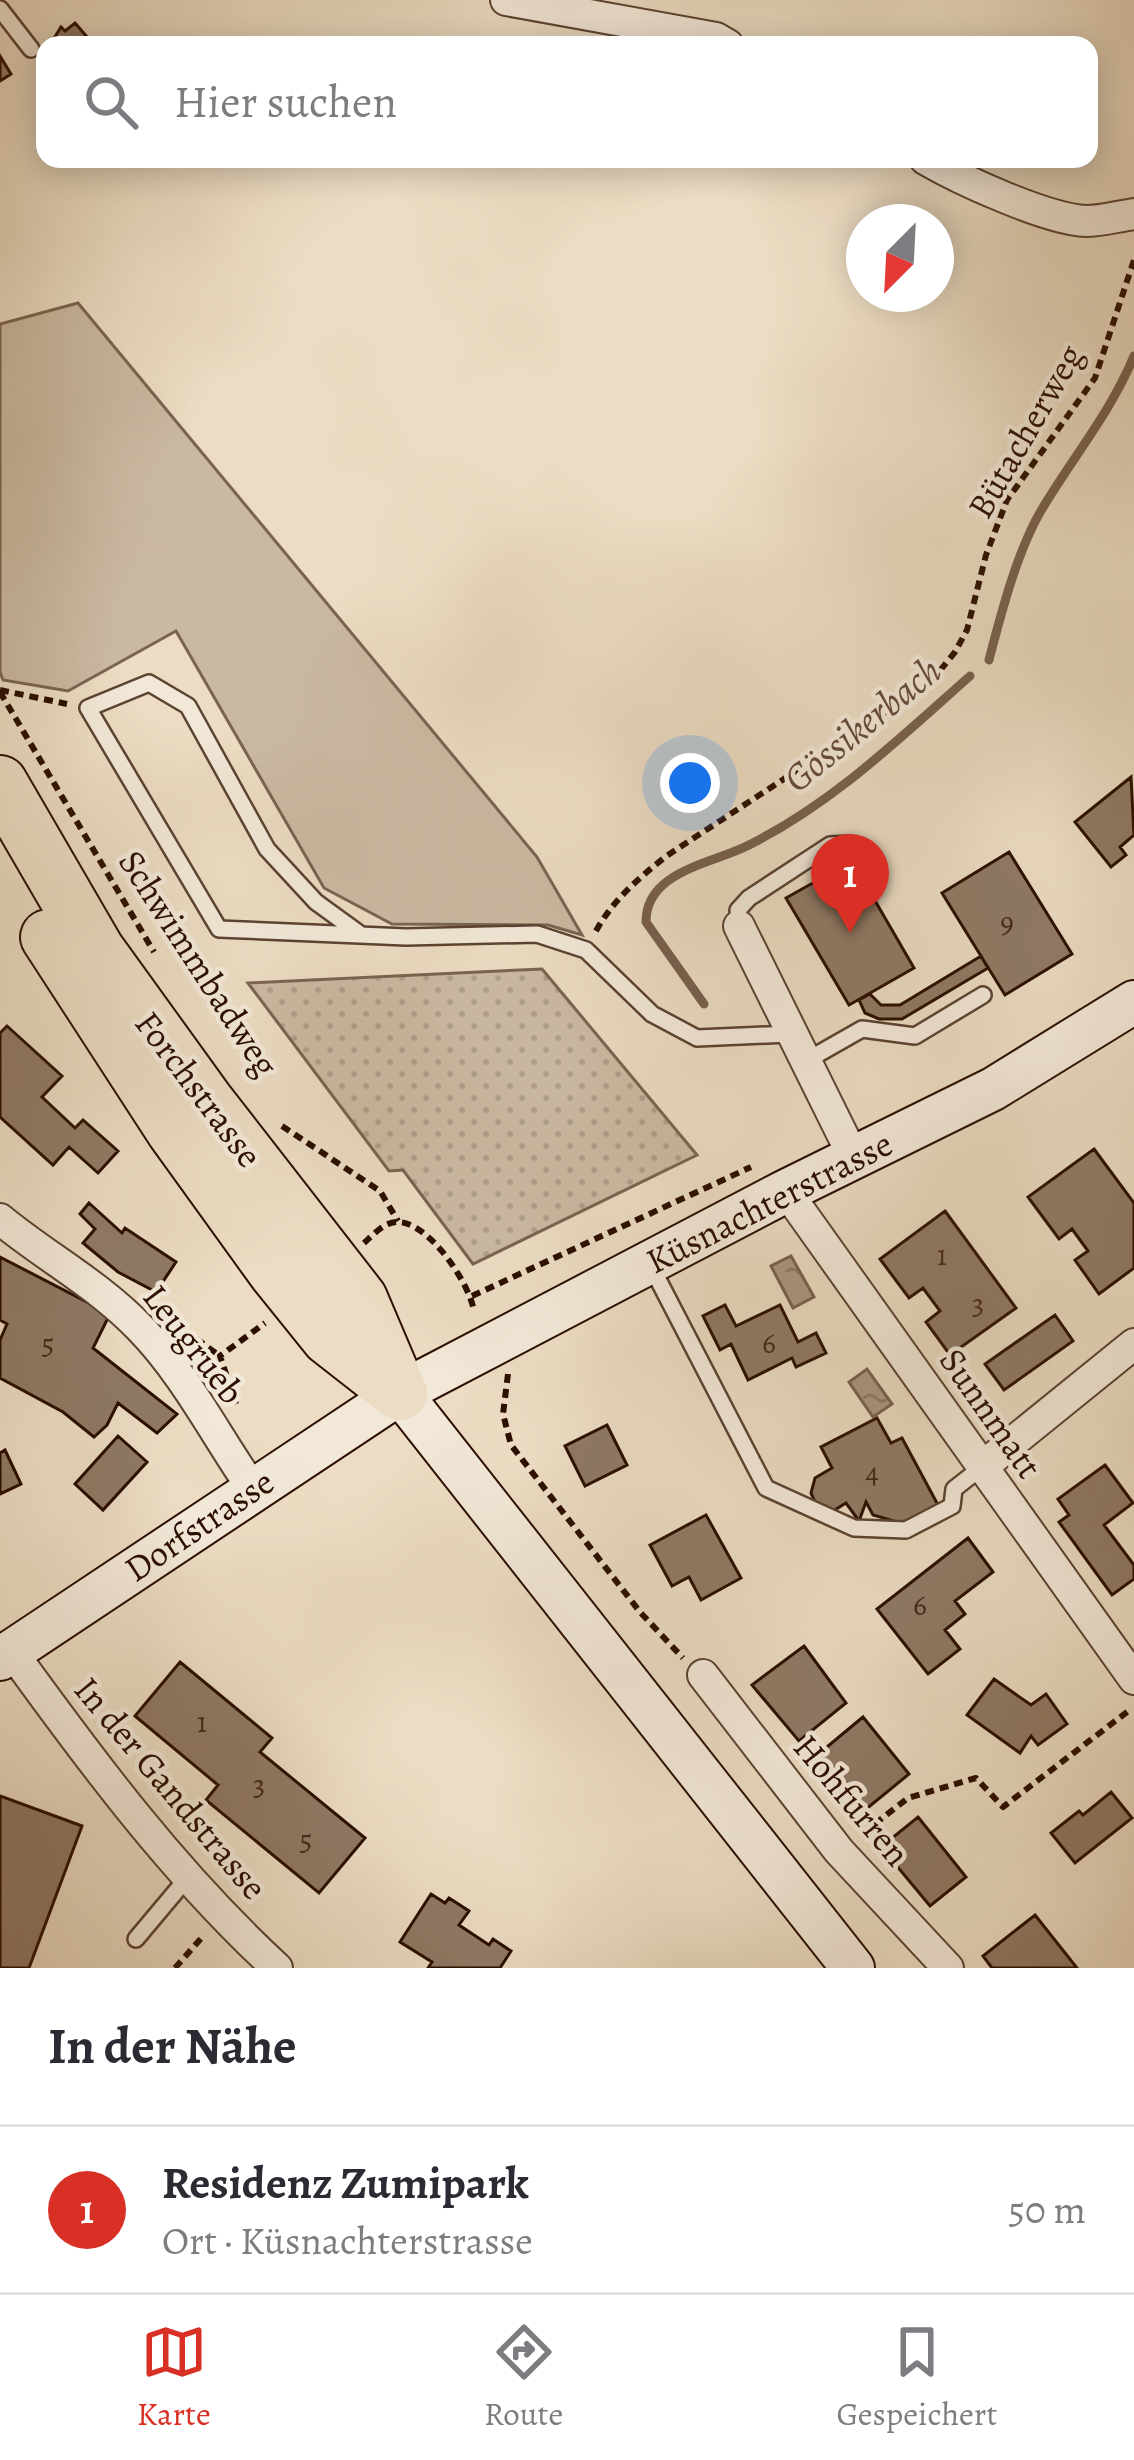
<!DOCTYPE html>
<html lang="de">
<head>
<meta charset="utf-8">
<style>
  body { margin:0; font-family:Alegreya,serif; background:#f7f7f7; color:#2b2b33 }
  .compass { position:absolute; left:846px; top:204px; width:108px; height:108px; border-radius:50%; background:#fff; box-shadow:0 6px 30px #0003; rotate:204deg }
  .you { position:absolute; left:690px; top:783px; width:42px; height:42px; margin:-30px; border:9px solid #fff; border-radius:50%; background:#1a73e8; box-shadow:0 0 0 18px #1a73e833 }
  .badge { display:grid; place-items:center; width:78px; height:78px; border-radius:50%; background:#d93025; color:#fff; font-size:39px; font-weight:700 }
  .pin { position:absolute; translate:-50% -99px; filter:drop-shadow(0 3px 6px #0008) }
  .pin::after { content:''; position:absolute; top:63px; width:42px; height:36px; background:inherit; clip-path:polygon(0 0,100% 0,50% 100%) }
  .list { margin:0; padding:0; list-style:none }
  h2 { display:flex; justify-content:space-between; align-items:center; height:156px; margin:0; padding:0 48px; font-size:51px }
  h2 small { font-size:39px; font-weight:400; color:#7c7c81 }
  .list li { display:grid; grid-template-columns:78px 1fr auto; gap:36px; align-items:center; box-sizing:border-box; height:168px; padding:0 48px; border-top:3px solid #e1e1e2 }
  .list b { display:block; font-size:45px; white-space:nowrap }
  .list p { margin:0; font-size:39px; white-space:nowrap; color:#7c7c81 }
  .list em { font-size:39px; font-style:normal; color:#7c7c81 }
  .icon { flex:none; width:66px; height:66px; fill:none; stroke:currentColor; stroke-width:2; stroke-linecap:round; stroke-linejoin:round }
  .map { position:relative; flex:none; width:1134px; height:1968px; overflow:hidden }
  .search { position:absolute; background:#fff; box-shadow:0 6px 30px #0003; left:36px; right:36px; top:36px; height:132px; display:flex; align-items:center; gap:30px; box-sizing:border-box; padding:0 42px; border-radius:24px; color:#7c7c81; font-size:45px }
  .sheet { height:324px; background:#fff }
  nav { display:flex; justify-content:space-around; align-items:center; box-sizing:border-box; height:168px; border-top:3px solid #e1e1e2; background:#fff; font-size:33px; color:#7c7c81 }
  nav a { display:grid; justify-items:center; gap:6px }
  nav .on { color:#d93025 }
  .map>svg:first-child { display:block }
</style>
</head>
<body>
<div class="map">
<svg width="1134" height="1968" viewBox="0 0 1134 1968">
  <defs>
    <pattern id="garden-dots" width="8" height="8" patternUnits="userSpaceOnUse" patternTransform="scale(3)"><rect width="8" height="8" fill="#cab9a2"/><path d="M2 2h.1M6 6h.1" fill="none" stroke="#ae9e8a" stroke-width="1.8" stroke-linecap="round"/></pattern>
    <pattern id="water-ripples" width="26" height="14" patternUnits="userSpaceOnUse" patternTransform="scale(3)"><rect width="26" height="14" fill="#aa9681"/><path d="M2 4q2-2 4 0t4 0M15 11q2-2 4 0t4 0" fill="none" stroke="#8b7967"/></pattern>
  </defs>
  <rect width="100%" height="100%" fill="#ebdcc3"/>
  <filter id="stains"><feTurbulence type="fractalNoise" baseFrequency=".00167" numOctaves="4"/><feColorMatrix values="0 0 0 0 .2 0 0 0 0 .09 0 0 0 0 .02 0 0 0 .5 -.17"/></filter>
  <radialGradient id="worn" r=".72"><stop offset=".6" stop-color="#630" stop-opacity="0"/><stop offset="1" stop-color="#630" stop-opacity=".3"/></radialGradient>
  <path fill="#cab9a2" stroke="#7a6451" stroke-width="3" d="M78 303 537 857 582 935 548 925 392 924 324 888 176 631 68 691 3 680 0 672V324Z"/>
  <path fill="url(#garden-dots)" stroke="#7a6451" stroke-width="3" d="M542 969 697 1155 473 1264 403 1170 389 1171 248 983Z"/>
  <path fill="url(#water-ripples)" stroke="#77604d" stroke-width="3" d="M791 1256 814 1297 793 1308 771 1266Z
    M867 1369 892 1404 873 1417 849 1382Z"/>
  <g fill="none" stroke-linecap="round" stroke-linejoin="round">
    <path stroke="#77604d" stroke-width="9" d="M989 660C1001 614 1017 551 1042 509 1073 457 1111 412 1134 356
      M704 1004 646 922C646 871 712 864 749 845 833 803 900 738 970 676"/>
  </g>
  <path fill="#8f7965" stroke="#2b0e00" stroke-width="3" d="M75 23 94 45H50L61 27 65 31Z
    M0 56 11 74 0 81Z
    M1131 777 1134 835 1120 847 1126 855 1111 867 1075 822Z
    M1009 852 1072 954 1005 995 942 893Z
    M852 861 914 968 849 1005 786 898Z
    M981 956 988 968 902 1019H879L865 1013 859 1000 870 994 881 1005H900Z
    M7 1026 62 1076 42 1097 75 1128 83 1120 118 1151 98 1173 69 1147 53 1165 0 1117V1033Z
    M1094 1149 1134 1203V1268L1099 1294 1075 1260 1088 1251 1072 1229 1059 1239 1028 1197Z
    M89 1203 122 1233 125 1228 176 1262 156 1292 118 1272 83 1243 95 1229 80 1214Z
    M945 1211 1016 1308 950 1355 926 1322 940 1311 923 1288 909 1298 880 1259Z
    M0 1257 110 1314 93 1348 177 1414 157 1433 118 1403 107 1425 94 1437 63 1412 0 1378V1340L7 1324 0 1320Z
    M725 1305 736 1326 780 1305 798 1342 816 1333 826 1353 796 1367 792 1358 748 1380 731 1344 720 1350 703 1316Z
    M1055 1315 1073 1341 1004 1390 985 1364Z
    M877 1418 891 1443 902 1438 938 1505 904 1524 873 1515 866 1502 859 1521 846 1503 833 1511 816 1504 811 1493 815 1478 832 1468 821 1447Z
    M607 1425 627 1465 585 1486 565 1446Z
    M118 1436 147 1462 103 1510 75 1484Z
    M5 1450 21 1484 0 1494V1453Z
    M1105 1465 1133 1503 1104 1525 1134 1565V1579L1112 1595 1059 1522 1069 1515 1058 1499Z
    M706 1515 741 1578 701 1600 689 1577 672 1586 650 1545Z
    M968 1538 993 1572 955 1601 965 1614 945 1630 960 1649 928 1674 877 1609Z
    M804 1646 846 1703 799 1741 752 1685Z
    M180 1662 272 1738 260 1752 365 1838 319 1893 206 1800 218 1785 135 1716Z
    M994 1679 1031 1705 1046 1694 1067 1724 1038 1745 1031 1736 1020 1753 967 1715Z
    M863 1717 909 1774 854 1819 810 1761Z
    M1111 1792 1132 1818 1075 1863 1051 1833 1079 1811 1083 1815Z
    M0 1796 82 1826 29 1968H0Z
    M918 1817 966 1877 930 1906 881 1847Z
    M431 1894 445 1903 449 1898 469 1911 459 1925 489 1945 493 1939 511 1951 500 1968H428L432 1962 400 1942Z
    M1035 1915 1077 1968H992L983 1956Z"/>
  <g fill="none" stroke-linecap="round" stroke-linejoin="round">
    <g stroke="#5b4231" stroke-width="20">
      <path id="lane" d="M0 9 31 49
        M739 926 738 910 749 898 830 845 851 844
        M360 934 316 902 267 849 188 706 149 683 88 708 219 929 406 937 537 934 586 950 652 1014 697 1038 788 1034
        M804 1062 862 1029 915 1036 983 995
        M650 1264 766 1488 854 1528 906 1530 952 1506 954 1489 982 1467
        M136 1939 188 1877"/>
    </g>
    <g stroke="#5b4231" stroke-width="34">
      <path id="street" d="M506 0 716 38 728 45
        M925 159C961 180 1046 219 1086 221 1101 221 1119 216 1134 214
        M739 926 855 1160
        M786 1191 1134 1679
        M0 1219C46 1257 99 1285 140 1328 185 1374 216 1436 253 1489
        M982 1467 1134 1344
        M12 1652C93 1764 175 1874 277 1968
        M703 1675 839 1851 948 1968"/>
    </g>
    <g stroke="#2b0e00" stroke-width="46">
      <path id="secondary" d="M400 1393 853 1968
        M0 1659 400 1393 786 1191 993 1089 1134 1002"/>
    </g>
    <g stroke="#2b0e00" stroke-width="58">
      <path id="highway" d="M0 783 97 950 206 1101 360 1299 400 1393
        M48 937 174 1131 275 1271 329 1338 398 1392"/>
    </g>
    <path stroke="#2b0e00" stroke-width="6" stroke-dasharray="9 6" stroke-linecap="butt" d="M0 690 67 704
      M0 692 154 952
      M596 931C613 900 638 879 665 857L895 706 938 673 955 652 967 630 986 555 1007 500 1095 378 1134 260
      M282 1126 380 1191 398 1221
      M364 1243C373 1235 383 1223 396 1222 428 1220 471 1285 474 1312
      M472 1296 751 1167
      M184 1330 220 1356
      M508 1374 503 1414 511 1445 640 1612 683 1658
      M236 1404 220 1356 265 1323
      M863 1833 908 1798 976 1778 1003 1807 1131 1709
      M175 1968 204 1935"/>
    <use href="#lane" stroke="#f2e8d8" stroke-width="15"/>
    <use href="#street" stroke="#f2e8d8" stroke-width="30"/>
    <use href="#secondary" stroke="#f2e8d8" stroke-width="42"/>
    <use href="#highway" stroke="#ebdcc3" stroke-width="54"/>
  </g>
  <g text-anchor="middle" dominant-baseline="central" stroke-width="9" stroke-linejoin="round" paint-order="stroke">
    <g font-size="30" fill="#442919">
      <text x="1007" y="923">9</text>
      <text x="942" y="1255">1</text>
      <text x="978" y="1304">3</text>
      <text x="769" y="1343">6</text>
      <text x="48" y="1344">5</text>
      <text x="872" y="1473">4</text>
      <text x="920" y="1605">6</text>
      <text x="202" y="1722">1</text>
      <text x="259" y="1785">3</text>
      <text x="306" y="1840">5</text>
    </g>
    <g font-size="36" fill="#2b0e00" stroke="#f2e8d8">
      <text transform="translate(1025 431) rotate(-60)">Bütacherweg</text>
      <text transform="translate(199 963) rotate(57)">Schwimmbadweg</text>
      <text transform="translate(199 1089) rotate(53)">Forchstrasse</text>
      <text transform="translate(769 1202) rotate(-27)">Küsnachterstrasse</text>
      <text transform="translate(194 1344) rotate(52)">Leugrueb</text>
      <text transform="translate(991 1413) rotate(55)">Sunnmatt</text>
      <text transform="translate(199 1525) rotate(-34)">Dorfstrasse</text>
      <text transform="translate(171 1788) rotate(50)">In der Gandstrasse</text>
      <text transform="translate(852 1800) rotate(50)">Hohfurren</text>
    </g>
    <g font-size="39" font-style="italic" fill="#644b3a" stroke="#f2e8d8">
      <text transform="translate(862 724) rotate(-39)">Gössikerbach</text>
    </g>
  </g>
  <rect width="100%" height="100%" filter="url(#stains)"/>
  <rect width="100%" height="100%" fill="url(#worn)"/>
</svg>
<svg class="compass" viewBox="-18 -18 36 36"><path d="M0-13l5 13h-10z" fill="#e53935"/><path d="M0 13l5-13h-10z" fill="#7c7c81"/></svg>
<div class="you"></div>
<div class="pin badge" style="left:850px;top:933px">1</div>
<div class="search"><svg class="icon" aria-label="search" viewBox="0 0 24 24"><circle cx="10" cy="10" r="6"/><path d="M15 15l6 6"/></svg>Hier suchen</div>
</div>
<section class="sheet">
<h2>In der Nähe<small></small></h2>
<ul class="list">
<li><span class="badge">1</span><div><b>Residenz Zumipark</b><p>Ort · Küsnachterstrasse</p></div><em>50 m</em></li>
</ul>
</section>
<nav>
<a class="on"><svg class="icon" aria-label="map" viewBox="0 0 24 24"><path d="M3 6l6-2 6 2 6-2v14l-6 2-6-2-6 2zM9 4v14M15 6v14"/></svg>Karte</a>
<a><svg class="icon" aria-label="directions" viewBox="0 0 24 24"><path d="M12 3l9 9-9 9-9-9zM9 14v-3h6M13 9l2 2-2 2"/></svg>Route</a>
<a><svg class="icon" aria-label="saved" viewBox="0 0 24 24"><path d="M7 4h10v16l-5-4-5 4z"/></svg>Gespeichert</a>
</nav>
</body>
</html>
